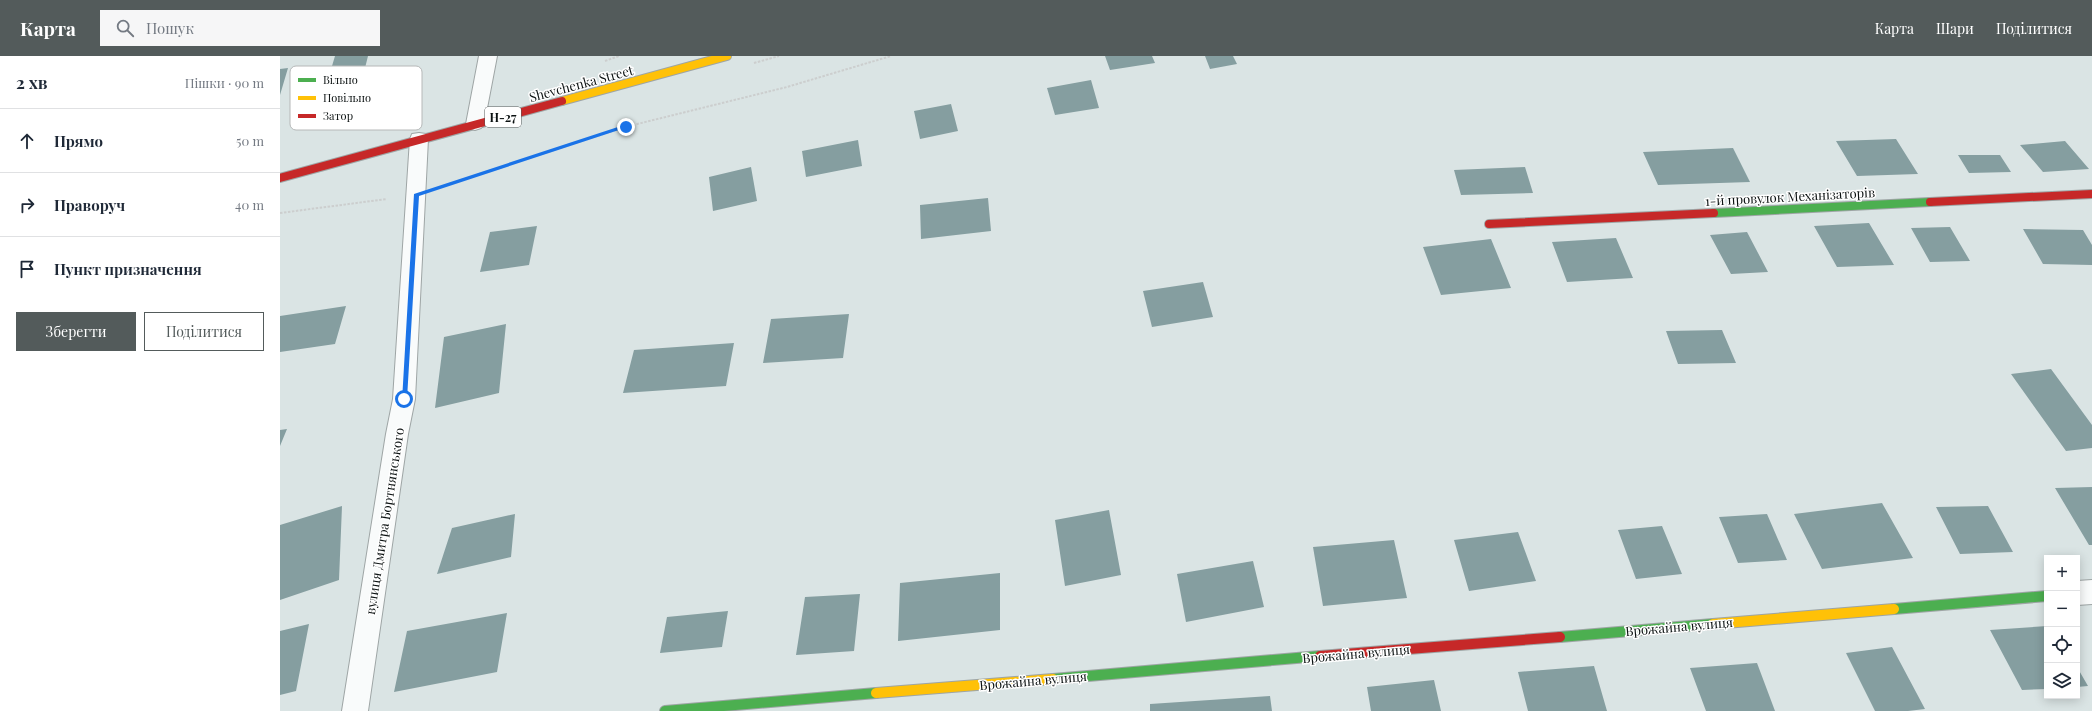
<!DOCTYPE html>
<html lang="uk">
<head>
<meta charset="utf-8">
<style>
  body { margin:0; font-family:"Playfair Display",serif; background:#f6f6f7; color:#1f2937 }
  .controls { position:absolute; right:12px; bottom:12px; display:grid; overflow:hidden; border-radius:0px; box-shadow:0 2px 10px #0003 }
  .controls button { width:36px; height:36px; display:grid; place-items:center; padding:0; border:0; border-bottom:1px solid #e0e1e3; background:#fff; color:#1f2937; font:20px sans-serif }
  .stop { position:absolute; width:12px; height:12px; margin:-9px; border:3px solid #1a73e8; border-radius:50%; background:#fff }
  .stop.end { background:#1a73e8; border-color:#fff; box-shadow:0 1px 4px #0008 }
  .list { margin:0; padding:0; list-style:none }
  h2 { display:flex; justify-content:space-between; align-items:center; height:52px; margin:0; padding:0 16px; font-size:17px }
  h2 small { font-size:13px; font-weight:400; color:#747a83 }
  .list li { display:grid; grid-template-columns:26px 1fr auto; gap:12px; align-items:center; box-sizing:border-box; height:64px; padding:0 16px; border-top:1px solid #e0e1e3 }
  .list b { display:block; font-size:15px; white-space:nowrap }
  .list em { font-size:13px; font-style:normal; color:#747a83 }
  .actions { display:flex; gap:8px; padding:12px 16px }
  .actions a { flex:1; padding:9px 0; border:1px solid #535b5b; border-radius:0px; text-align:center; font-size:14px; color:#535b5b }
  .actions .main { background:#535b5b; color:#fff }
  .icon { flex:none; width:22px; height:22px; fill:none; stroke:currentColor; stroke-width:2; stroke-linecap:round; stroke-linejoin:round }
  .map { position:relative; flex:none; width:1812px; height:655px; overflow:hidden }
  header { display:flex; align-items:center; gap:24px; box-sizing:border-box; height:56px; padding:0 20px; background:#535b5b; color:#fff }
  header strong { font-size:19px }
  nav { display:flex; gap:22px; margin-inline-start:auto; font-size:14px }
  .search { width:280px; height:36px; background:#f6f6f7; display:flex; align-items:center; gap:10px; box-sizing:border-box; padding:0 14px; border-radius:0px; color:#747a83; font-size:15px }
  main { display:flex }
  aside { flex:1; background:#fff }
  .map>svg:first-child { display:block }
</style>
</head>
<body>
<header>
<strong>Карта</strong>
<div class="search"><svg class="icon" aria-label="search" viewBox="0 0 24 24"><circle cx="10" cy="10" r="6"/><path d="M15 15l6 6"/></svg>Пошук</div>
<nav><a>Карта</a><a>Шари</a><a>Поділитися</a></nav>
</header>
<main>
<aside>
<h2>2 хв<small>Пішки · 90 m</small></h2>
<ul class="list">
<li><svg class="icon" aria-label="ahead" viewBox="0 0 24 24"><path d="M12 20V5M6 11l6-6 6 6"/></svg><div><b>Прямо</b></div><em>50 m</em></li>
<li><svg class="icon" aria-label="right" viewBox="0 0 24 24"><path d="M7 20v-9h11M14 6l5 5-5 5"/></svg><div><b>Праворуч</b></div><em>40 m</em></li>
<li><svg class="icon" aria-label="arrive" viewBox="0 0 24 24"><path d="M6 21V4h12l-3 4 3 4H6"/></svg><div><b>Пункт призначення</b></div></li>
</ul>
<div class="actions"><a class="main">Зберегти</a><a>Поділитися</a></div>
</aside>
<div class="map">
<svg width="1812" height="655" viewBox="0 0 1812 655">
  <rect width="100%" height="100%" fill="#dae4e4"/>
  <path fill="#859ea0" d="M55 0H88L82 24 46 30Z
    M825 0H872L875 7 830 14Z
    M925 0H953L957 8 930 13Z
    M8 12 0 39V13Z
    M811 24 819 52 775 59 767 32Z
    M671 48 678 75 640 83 634 55Z
    M1616 83 1638 118 1577 120 1556 85Z
    M578 84 582 110 526 121 522 95Z
    M1785 85 1809 113 1763 116 1740 89Z
    M1453 92 1470 126 1378 129 1363 96Z
    M1678 99H1720L1731 116 1689 117Z
    M471 111 477 145 433 155 429 121Z
    M1245 111 1253 137 1181 139 1174 114Z
    M708 142 711 175 641 183 640 149Z
    M1589 167 1614 209 1557 211 1534 170Z
    M257 170 249 209 200 216 210 176Z
    M1670 171 1690 205 1650 206 1631 172Z
    M1743 173 1803 174 1812 189V209L1763 208Z
    M1467 176 1488 216 1451 218 1430 179Z
    M1336 182 1353 222 1287 226 1272 186Z
    M1211 183 1231 232 1161 239 1143 191Z
    M923 226 933 261 872 271 863 235Z
    M66 250 55 288 0 296V260Z
    M569 258 563 302 483 307 491 263Z
    M226 268 219 337 155 352 164 281Z
    M1442 274 1456 307 1398 308 1386 275Z
    M454 287 446 330 343 337 354 294Z
    M1771 313 1812 369V392L1786 395 1731 318Z
    M7 373 0 390V374Z
    M1812 431V489H1809L1775 432Z
    M1602 447 1633 502 1542 513 1514 458Z
    M62 450 59 524 0 544V469Z
    M1708 450 1733 496 1680 498 1656 451Z
    M829 454 841 519 785 530 775 464Z
    M235 458 231 501 157 518 172 472Z
    M1487 458 1507 504 1458 507 1439 461Z
    M1382 470 1402 518 1356 523 1338 474Z
    M1238 476 1256 525 1189 535 1174 484Z
    M1114 484 1127 542 1043 550 1033 491Z
    M973 505 984 551 906 566 897 518Z
    M720 517V574L618 585 620 527Z
    M580 538 574 595 516 599 525 541Z
    M448 555 442 591 380 597 387 561Z
    M227 557 217 616 114 636 127 575Z
    M29 568 16 635 0 639V575Z
    M1767 570V633L1742 634 1710 574Z
    M1612 591 1645 653 1628 655H1595L1566 597Z
    M1477 607 1495 655H1426L1410 612Z
    M1314 610 1327 655H1248L1238 616Z
    M1797 611 1808 630 1797 631Z
    M1154 624 1161 655H1091L1087 631Z
    M990 640 992 655H870V648Z"/>
  <g fill="none" stroke-linecap="round" stroke-linejoin="round">
    <g stroke="#9ea5a5" stroke-width="2">
      <path id="street" d="M199 0H217L204 68 201 72 195 74 189 72 186 68Z
        M139 77 146 78 148 83 135 343 128 378 88 655H62L106 378 113 343 130 83 132 78Z
        M1812 524V548L1797 549V525Z"/>
    </g>
    <g stroke="#9ea5a5" stroke-width="10">
      <path id="fast-far1" d="M1434 157 1650 146"/>
    </g>
    <g stroke="#9ea5a5" stroke-width="12">
      <path id="fast" d="M1614 553 1767 540
        M1280 581 1433 568
        M773 623 1040 600
        M385 655 596 637"/>
    </g>
    <g stroke="#9ea5a5" stroke-width="10">
      <path id="slow-far1" d="M282 45 447 0"/>
    </g>
    <g stroke="#9ea5a5" stroke-width="12">
      <path id="slow" d="M1433 568 1614 553
        M596 637 773 623"/>
    </g>
    <g stroke="#9ea5a5" stroke-width="10">
      <path id="jam-far1" d="M0 122 282 45
        M1650 146 1812 138
        M1209 168 1434 157"/>
    </g>
    <g stroke="#9ea5a5" stroke-width="12">
      <path id="jam" d="M1040 600 1280 581"/>
    </g>
    <path stroke="#cccece" stroke-width="2" stroke-dasharray="2.5 1.5" stroke-linecap="butt" d="M325 5 339 0
      M474 7 499 0
      M166 129 345 71 507 31 611 0
      M0 157 107 143"/>
    <use href="#street" fill="#f9fbfb" fill-rule="evenodd"/>
    <use href="#fast-far1" stroke="#4caf50" stroke-width="8"/>
    <use href="#fast" stroke="#4caf50" stroke-width="10"/>
    <use href="#slow-far1" stroke="#ffc107" stroke-width="8"/>
    <use href="#slow" stroke="#ffc107" stroke-width="10"/>
    <use href="#jam-far1" stroke="#c62828" stroke-width="8"/>
    <use href="#jam" stroke="#c62828" stroke-width="10"/>
  </g>
  <path fill="#1a73e8" d="M344 69 348 71 139 140 127 343 124 346 122 345 134 138Z"/>
  <g text-anchor="middle" dominant-baseline="central" stroke-width="3" stroke-linejoin="round" paint-order="stroke">
    <rect fill="#fff" stroke="#545858" stroke-width="1" x="205" y="51" width="36" height="20" rx="3"/>
    <g font-size="12" font-weight="bold" fill="#0b1111">
      <text x="223" y="61">Н-27</text>
    </g>
    <g font-size="13" fill="#0b1111" stroke="#fff">
      <text transform="translate(301 27) rotate(-15)">Shevchenka Street</text>
      <text transform="translate(1510 140) rotate(-3)">1-й провулок Механізаторів</text>
      <text transform="translate(104 465) rotate(-81)">вулиця Дмитра Бортнянського</text>
      <text transform="translate(1399 570) rotate(-5)">Врожайна вулиця</text>
      <text transform="translate(1076 597) rotate(-5)">Врожайна вулиця</text>
      <text transform="translate(753 624) rotate(-5)">Врожайна вулиця</text>
    </g>
  </g>
  <rect x="10" y="10" width="132" height="64" rx="6" fill="#fff" stroke="#b6b8b8" stroke-width="1"/>
  <rect x="18" y="22" width="18" height="4" fill="#4caf50"/>
  <rect x="18" y="40" width="18" height="4" fill="#ffc107"/>
  <rect x="18" y="58" width="18" height="4" fill="#c62828"/>
  <g font-size="11" fill="#0b1111">
    <text x="43" y="28">Вільно</text>
    <text x="43" y="46">Повільно</text>
    <text x="43" y="64">Затор</text>
  </g>
</svg>
<div class="controls">
<button>+</button>
<button>−</button>
<button><svg class="icon" aria-label="locate" viewBox="0 0 24 24"><circle cx="12" cy="12" r="6"/><path d="M12 2v4M12 18v4M2 12h4M18 12h4"/></svg></button>
<button><svg class="icon" aria-label="layers" viewBox="0 0 24 24"><path d="M12 4l9 5-9 5-9-5zM3 14l9 5 9-5"/></svg></button>
</div>
<div class="stop" style="left:124px;top:343px"></div>
<div class="stop end" style="left:346px;top:71px"></div>
</div>
</main>
</body>
</html>
